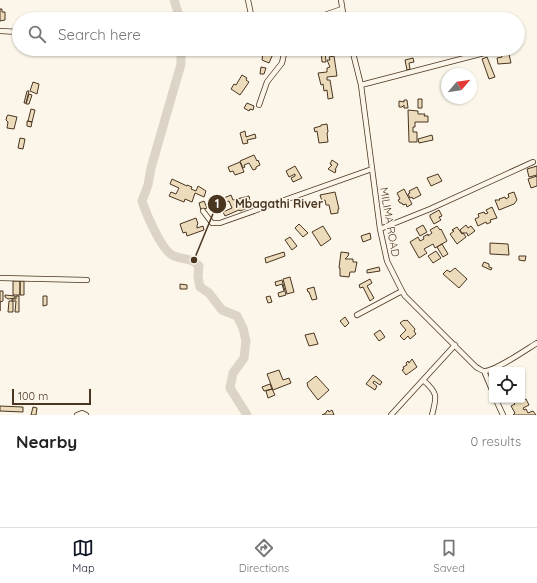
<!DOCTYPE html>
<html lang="en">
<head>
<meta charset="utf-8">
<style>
  body { margin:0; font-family:Quicksand,sans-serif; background:#f6f6f6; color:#222 }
  .controls { position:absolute; right:12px; bottom:12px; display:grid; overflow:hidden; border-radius:4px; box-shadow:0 1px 3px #0004 }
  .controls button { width:36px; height:36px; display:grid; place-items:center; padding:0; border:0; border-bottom:1px solid #e0e0e0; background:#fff; color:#222; font:20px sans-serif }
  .compass { position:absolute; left:441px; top:68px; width:36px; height:36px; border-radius:50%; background:#fff; box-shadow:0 1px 3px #0004; rotate:61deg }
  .scale { position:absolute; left:12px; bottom:10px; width:79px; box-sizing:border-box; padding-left:4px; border:2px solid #4a3520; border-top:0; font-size:11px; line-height:14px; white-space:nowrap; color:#4a3520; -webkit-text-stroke:3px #fbf6e9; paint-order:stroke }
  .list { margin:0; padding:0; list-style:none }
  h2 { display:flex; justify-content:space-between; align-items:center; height:52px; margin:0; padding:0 16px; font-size:17px }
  h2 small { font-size:13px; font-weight:400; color:#767676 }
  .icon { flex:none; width:22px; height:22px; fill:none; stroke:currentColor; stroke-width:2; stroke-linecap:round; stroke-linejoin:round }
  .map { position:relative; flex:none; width:537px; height:415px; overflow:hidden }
  .search { position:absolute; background:#fff; box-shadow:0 1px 3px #0004; left:12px; right:12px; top:12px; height:44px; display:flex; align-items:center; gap:10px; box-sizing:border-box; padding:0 14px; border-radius:22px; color:#767676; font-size:15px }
  .sheet { height:112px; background:#fff }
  nav { display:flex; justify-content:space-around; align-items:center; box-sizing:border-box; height:56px; border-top:1px solid #e0e0e0; background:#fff; font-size:11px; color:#767676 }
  nav a { display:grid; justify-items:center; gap:2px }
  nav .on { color:#111827 }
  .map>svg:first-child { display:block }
</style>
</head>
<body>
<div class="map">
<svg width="537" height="415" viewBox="0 0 537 415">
  <rect width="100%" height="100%" fill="#fbf6e9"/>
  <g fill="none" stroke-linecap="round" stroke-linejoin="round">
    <path stroke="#dcd4c6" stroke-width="9" d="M174 0 180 19
      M181 49V64L151 168 148 185 142 201C146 213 162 252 174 256 184 260 190 257 199 266L198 277 200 287 209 293 222 310 237 316 243 328 246 341 244 358 233 373 230 388 247 415"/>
  </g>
  <path fill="#ecdcbc" stroke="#4a3520" d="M0 9H2V12H5V20L0 21Z
    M287 13H293V19H283V16L287 15Z
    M321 50H325L326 62H322Z
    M508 50 511 63 498 64 497 58 502 57 501 51Z
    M266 51 273 54 269 63 262 60 263 53 265 54Z
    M334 56 337 76 327 77V80H330L333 98 328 99 327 90 324 91 323 84 321 85 318 73 327 72V68L330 67 327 60H330L329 57Z
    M487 57 495 77 489 79 482 59Z
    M413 58 414 62 409 63 410 69 407 70 405 60Z
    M261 67 266 68 264 74H260Z
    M242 75 247 78 246 80 249 82 240 95 231 89 234 84 236 85Z
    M33 82 39 84 37 94 30 91Z
    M27 91H29L26 103H24Z
    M29 94 32 95 29 104H26Z
    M418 99H422V108H418Z
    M404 100H407L408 108H404V105L402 107H399V101L404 102Z
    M247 103 254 106 253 110 250 109 249 111 244 108Z
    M31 109 35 110 32 122 28 121Z
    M408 110 418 111V114H425L424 116H428V122H415V127H413V132H417V142H409Z
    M8 115 17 117 14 129 7 128 8 122 6 120 7 116Z
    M27 121 32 122 31 127 27 126Z
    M327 124 328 132 327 133 328 142 319 143 317 131 315 132 314 128 321 126V125Z
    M245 131 246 137 255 134 256 138 247 140 248 143 243 144 240 133Z
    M432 135 433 140 419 143 418 139Z
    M20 138 25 139 23 149 18 148Z
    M254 155 257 161 258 160 260 165 256 167V169L253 170 249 163 244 165 245 167 243 168 240 161Z
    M332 160 338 164 335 170H336L335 173 328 169 332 165 330 164Z
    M240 162 244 172 235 175 233 171 230 172 228 167Z
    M295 166 302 178 293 182 291 178 295 176V174L289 177 286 171Z
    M537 166V175L529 177 527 169Z
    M438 174 442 181 431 186 427 178Z
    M537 176V186L531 188 528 179Z
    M172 179 187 186V185L192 187 191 189 196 191 198 186 203 189 206 191 204 197 195 193 192 202 185 199 184 202 169 196 171 192 176 194 179 188 170 184Z
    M417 187 421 195 413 199 412 197 410 198 408 194 410 193 409 191Z
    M404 189 412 204 407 207 406 204 403 205 402 203H400L398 200 400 199 397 193Z
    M335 192 339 209H338V213L331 214 329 205H326L325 200 322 201 320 195Z
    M514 192 517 200 514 204 499 210 495 200H500L499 199 505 197 506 199 509 197 508 194Z
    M231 195 233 200 249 196 250 201 243 203 245 207 260 202 262 206 251 211 250 207 240 211 239 210 225 216 223 212 232 208 229 201 221 204 219 200Z
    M204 201 207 208 201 210 199 203Z
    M492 207 497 218 490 220 491 222 487 224 486 222 478 226 475 219 479 217 478 214 484 212 485 214 488 213 486 210Z
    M439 210 442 216 439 217 441 220 434 224 430 217V215Z
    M196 218 198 224 197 225V228L203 226 204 230 187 236 186 232 183 233 180 224Z
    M299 224 308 233 303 237 295 228Z
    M423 225 427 232 420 236 416 229Z
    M466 225 468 228 471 226 475 231 468 236 467 233H462L460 230 461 229Z
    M323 226 331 239 321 246 312 232Z
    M437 226 440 230 441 229 447 241 435 248 433 244 424 249 427 253 419 258 410 242 418 237 420 241 424 239 423 237 428 234V236L432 233 430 230Z
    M457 227 462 234 463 233 466 237 457 244 450 234 454 231 452 230Z
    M370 233 371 239 363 242 361 236Z
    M290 237 297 246 292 250 285 240Z
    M490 243 508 244 509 255 490 254Z
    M442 244 448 254 443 257 437 247Z
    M436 251 441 258 433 263 428 256Z
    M284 252 285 256 266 263 265 258Z
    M341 252 349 253 348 256 345 259H353V262H357L355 272H350L349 277 340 276V268H339Z
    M519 256H526L525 261 519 260Z
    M484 262 489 264V267L492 268 491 270 482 266Z
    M379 267 380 271 367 273V270Z
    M455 268 467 279 459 288 443 274 447 270 450 272Z
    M290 277 294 292 287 294 283 279Z
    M370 279 372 283 367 286 374 298 370 301 363 287 360 288 359 285Z
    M282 280 286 295 279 297 278 293 284 291 282 284 276 286 275 282Z
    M13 281H20V295H13Z
    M20 281H24V295H20Z
    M180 284 187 285V289H180Z
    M314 287 317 299 312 300 309 292H308L307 289Z
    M0 291H3V301L0 302V311Z
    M5 295 15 296V298L8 299 5 297Z
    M16 296H19V312H15L16 301H12V299H16Z
    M43 296H47V305L43 306Z
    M270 296 272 302 268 303 266 297Z
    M9 301H13V312H8Z
    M345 317 349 323 345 327 340 321Z
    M404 320 405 321 407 320 415 329 414 331 416 334 410 339 408 336 404 340 400 336 406 330 400 323Z
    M380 330 385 337 379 341 374 334Z
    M314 333 318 344 309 346 305 335Z
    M412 359 417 367 406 375 402 370 404 369 403 367 407 365 406 363 408 361 409 363Z
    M279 370 283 380 289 378 291 383 273 390 267 374Z
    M373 375 382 382 380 385 374 381 373 383 377 386 375 390 366 384Z
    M316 376 329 390 318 400 308 387 307 383Z
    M270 384 272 389 264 391 262 387Z
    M272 389 275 395 268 398 266 391Z
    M526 399 529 405 523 408 524 410 526 409 528 413 533 411 536 415H513L515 413 511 406 515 404 514 403Z
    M0 406 23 407V412L0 411Z
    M33 407 37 408 36 415H31Z
    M328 410 329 412 332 410 334 415H322L326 413V412Z"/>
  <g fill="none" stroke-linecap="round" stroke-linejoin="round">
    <g stroke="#4a3520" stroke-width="6">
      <path id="street" d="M248 0 252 19
        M341 0 344 19
        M313 19 342 9
        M0 31 19 32
        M352 49 361 85 380 229 387 261 402 291 405 296 476 367C478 368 482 371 484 371 494 372 527 349 537 343
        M361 85 484 53
        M259 105 267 82 282 63 285 49
        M203 211 212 223H220L372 169
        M380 229 430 209 533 162
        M0 278 87 280
        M357 315 402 291
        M484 371 492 390
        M423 380C438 393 437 396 432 415
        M496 400 503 415
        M77 415 82 413 86 415
        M391 415 455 345"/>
    </g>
    <use href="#street" stroke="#fbf6e9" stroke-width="4.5"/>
  </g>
  <g text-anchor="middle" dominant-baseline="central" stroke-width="3" stroke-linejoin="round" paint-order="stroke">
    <g font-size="11" fill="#4a3520" stroke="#fbf6e9">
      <text transform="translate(390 222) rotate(80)">MILIMA ROAD</text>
    </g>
  </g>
  <path fill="none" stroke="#4a3520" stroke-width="1.5" d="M194 260L217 204"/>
  <g fill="#4a3520" stroke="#fbf6e9" stroke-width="1.5">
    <circle cx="194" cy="260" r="4"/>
    <circle cx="217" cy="204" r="10"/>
  </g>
  <g font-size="12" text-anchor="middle" font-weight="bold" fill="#fff">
    <text x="217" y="208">1</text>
  </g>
  <g font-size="12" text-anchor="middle" font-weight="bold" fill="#4a3520" stroke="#fbf6e9" stroke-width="3" stroke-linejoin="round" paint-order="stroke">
    <text x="279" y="208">Mbagathi River</text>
  </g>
</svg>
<div class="controls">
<button><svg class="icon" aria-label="locate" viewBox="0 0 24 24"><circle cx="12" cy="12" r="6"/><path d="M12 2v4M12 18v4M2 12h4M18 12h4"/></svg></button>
</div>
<svg class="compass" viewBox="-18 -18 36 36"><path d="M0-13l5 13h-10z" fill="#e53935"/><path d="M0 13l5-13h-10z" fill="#767676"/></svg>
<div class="scale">100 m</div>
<div class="search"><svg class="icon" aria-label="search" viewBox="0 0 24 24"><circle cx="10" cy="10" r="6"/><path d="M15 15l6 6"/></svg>Search here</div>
</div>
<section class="sheet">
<h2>Nearby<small>0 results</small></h2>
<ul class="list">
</ul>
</section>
<nav>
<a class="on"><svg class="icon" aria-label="map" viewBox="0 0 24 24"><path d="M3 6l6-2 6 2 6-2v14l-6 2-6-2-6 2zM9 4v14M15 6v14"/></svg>Map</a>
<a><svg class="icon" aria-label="directions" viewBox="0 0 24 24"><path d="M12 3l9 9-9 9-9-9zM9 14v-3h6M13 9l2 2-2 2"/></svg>Directions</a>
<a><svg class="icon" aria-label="saved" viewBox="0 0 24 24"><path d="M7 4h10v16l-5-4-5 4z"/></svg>Saved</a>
</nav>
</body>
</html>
